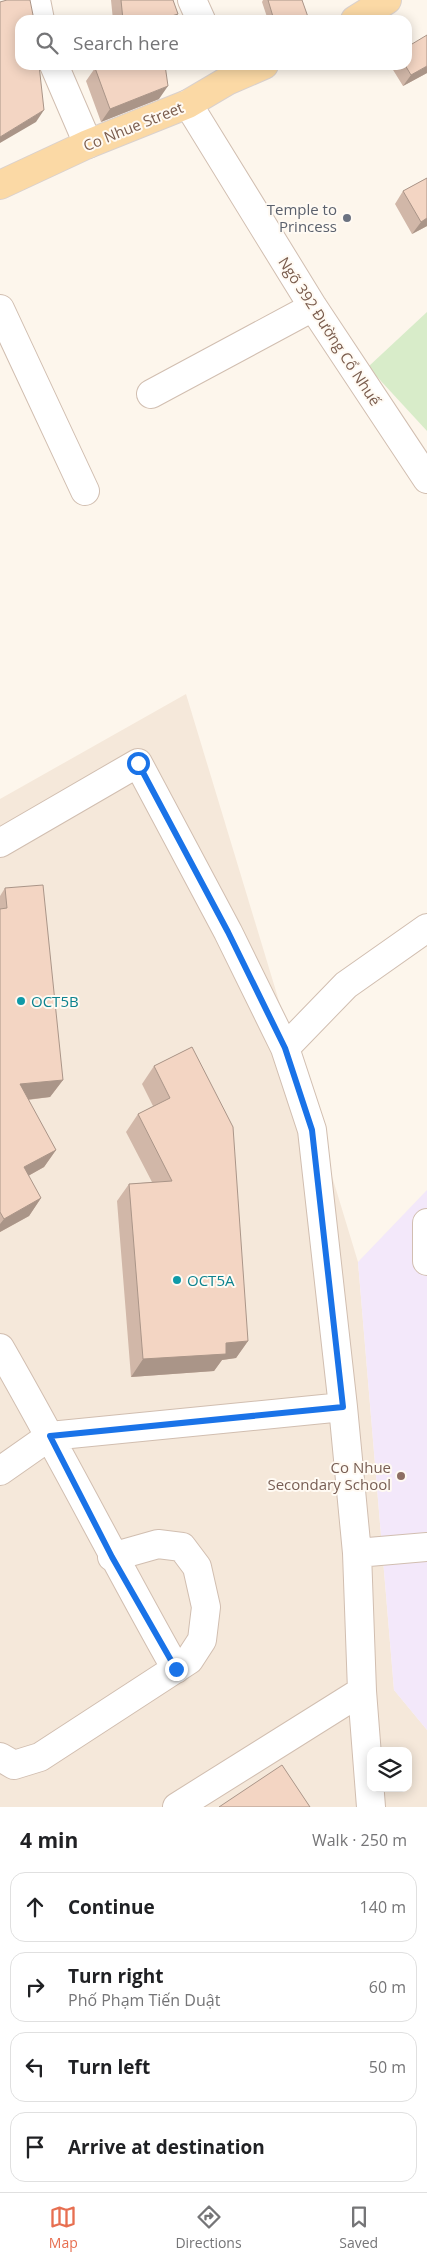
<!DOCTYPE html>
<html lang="en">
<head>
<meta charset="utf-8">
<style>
  body { margin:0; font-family:"Open Sans",sans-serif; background:#f2f2f2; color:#202124 }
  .controls { position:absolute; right:15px; bottom:15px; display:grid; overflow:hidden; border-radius:10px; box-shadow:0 2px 12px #0003 }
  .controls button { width:45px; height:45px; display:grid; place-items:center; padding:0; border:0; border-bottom:1px solid #e0e0e0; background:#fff; color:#202124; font:25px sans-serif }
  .stop { position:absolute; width:15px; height:15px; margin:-11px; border:4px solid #1a73e8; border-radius:50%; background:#fff }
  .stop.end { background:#1a73e8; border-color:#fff; box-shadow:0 1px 5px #0008 }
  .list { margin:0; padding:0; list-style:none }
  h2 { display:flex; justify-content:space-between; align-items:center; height:65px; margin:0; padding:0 20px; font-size:21px }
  h2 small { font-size:16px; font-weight:400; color:#757577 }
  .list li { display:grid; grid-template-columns:32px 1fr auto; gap:15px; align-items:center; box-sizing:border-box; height:70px; margin:0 10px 10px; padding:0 10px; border:1px solid #e0e0e0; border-radius:15px }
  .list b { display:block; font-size:19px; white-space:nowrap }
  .list p { margin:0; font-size:16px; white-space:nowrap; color:#757577 }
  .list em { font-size:16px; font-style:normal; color:#757577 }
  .icon { flex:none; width:28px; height:28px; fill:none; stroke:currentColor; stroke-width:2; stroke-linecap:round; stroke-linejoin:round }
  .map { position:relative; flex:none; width:427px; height:1807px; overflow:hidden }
  .search { position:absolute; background:#fff; box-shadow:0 2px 12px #0003; left:15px; right:15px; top:15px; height:55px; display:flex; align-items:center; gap:12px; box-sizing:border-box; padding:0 18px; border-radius:15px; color:#757577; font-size:19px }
  .sheet { height:385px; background:#fff }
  nav { display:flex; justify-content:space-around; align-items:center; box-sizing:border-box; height:70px; border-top:1px solid #e0e0e0; background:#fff; font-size:14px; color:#757577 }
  nav a { display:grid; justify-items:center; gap:2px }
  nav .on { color:#e76f51 }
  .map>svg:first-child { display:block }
</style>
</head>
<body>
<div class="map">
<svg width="427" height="1807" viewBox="0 0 427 1807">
  <rect width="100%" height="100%" fill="#fdf6ec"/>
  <path fill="#f5e8da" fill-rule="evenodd" d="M186 694 358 1262 394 1690 427 1730V1807H0V799ZM371 1751H408V1788H371Z"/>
  <path fill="#f3e8fa" d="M427 1190V1730L394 1690 358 1262Z"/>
  <path fill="#d8ecc9" d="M427 312V431L368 367Z"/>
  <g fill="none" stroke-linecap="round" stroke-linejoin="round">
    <g stroke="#d1beb0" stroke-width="30">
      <path id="minor" d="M36 0 40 20
        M192 0 201 20
        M54 65 88 144
        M188 104 313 307 427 479
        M0 309 85 491
        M151 394 313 307
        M0 843 138 763 228 932 285 1048 312 1130 343 1407 357 1553 362 1691 371 1807
        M285 1048 346 985 427 928
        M427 1223V1261
        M0 1348C61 1454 116 1563 176 1669
        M0 1471 50 1436 343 1407
        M357 1553 427 1547
        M0 1757 14 1765 40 1757 189 1660 202 1640 206 1607 197 1567 182 1547 158 1544 112 1557
        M177 1807 362 1691"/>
    </g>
    <g stroke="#dad1cd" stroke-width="30">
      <path id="major" d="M355 20 387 0
        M0 185 88 144 188 104 227 81 264 65"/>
    </g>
    <use href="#minor" stroke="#fff" stroke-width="28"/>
    <use href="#major" stroke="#fbd9a5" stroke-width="28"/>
  </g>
  <path fill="#d1b7a8" d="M111 0H173L174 20H113Z
    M263 0H302L306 20H268L262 2Z
    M390 65H407L427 73 403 86Z
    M95 68 159 99 101 122 86 81Z
    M427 178V226L412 234 395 204 403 191Z
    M5 888 63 1080 50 1097 28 1100 56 1150 44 1167 28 1176 41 1198 29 1216 0 1232V896Z
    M192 1047 248 1341 236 1358 222 1360 214 1371 131 1377 117 1201 129 1184 152 1182 126 1132 138 1114 153 1106 142 1084 154 1066Z"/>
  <path fill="#aa9588" d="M178 14 174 20H159Z
    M427 66V73L403 86 411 75Z
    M168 86 159 99 101 122 110 109Z
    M44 110 36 122 0 143V137Z
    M427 218V226L412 234 421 222Z
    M63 1080 50 1097 7 1102 20 1084Z
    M56 1150 44 1167 12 1185 24 1167Z
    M41 1198 29 1216 0 1232V1224L4 1219Z
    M248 1341 236 1358 222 1360 214 1371 131 1377 143 1359 226 1343Z"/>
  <path fill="#f3d5c3" stroke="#aa9588" d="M7 0H30L34 20H20V65H39L44 110 0 137V2Z
    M121 0H173L178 14 159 20H123Z
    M268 0H302L308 17 301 20H274Z
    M427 35V66L411 75 405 65H407V47Z
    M103 65H165L168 86 110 109 95 68Z
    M427 178V218L421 222 403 191Z
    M43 885 63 1080 20 1084 56 1150 24 1167 41 1198 4 1219 0 1212V909L7 908 5 888Z
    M192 1047 233 1127 248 1341 226 1343V1354L143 1359 129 1184 172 1181 138 1114 170 1098 154 1066Z
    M282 1765 310 1807H219Z"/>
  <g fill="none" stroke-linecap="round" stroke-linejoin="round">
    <path stroke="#1a73e8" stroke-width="6" d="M138 763 228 932 285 1048 312 1130 343 1407 50 1436 112 1557 176 1669"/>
  </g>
  <circle fill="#6b7280" stroke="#fffaf3" stroke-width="2" cx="347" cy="218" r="5"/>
  <g fill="#0f9aa8" stroke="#fffaf3" stroke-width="2">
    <circle cx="21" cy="1001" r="5"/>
    <circle cx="177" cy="1280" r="5"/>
  </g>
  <circle fill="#8d6e63" stroke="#fffaf3" stroke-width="2" cx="401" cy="1476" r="5"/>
  <g text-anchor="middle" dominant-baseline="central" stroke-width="4" stroke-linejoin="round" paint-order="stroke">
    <g font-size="15" fill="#7a5c4d" stroke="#fffaf3">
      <text transform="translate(133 126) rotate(-22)">Co Nhue Street</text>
      <text transform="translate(330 331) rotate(57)">Ngõ 392 Đường Cổ Nhuế</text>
    </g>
    <g font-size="15" fill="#5b616d" stroke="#fffaf3" text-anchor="end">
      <text x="337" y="209">Temple to<tspan x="337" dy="17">Princess</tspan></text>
    </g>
    <g font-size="15" fill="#0d838f" stroke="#fffaf3" text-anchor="start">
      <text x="31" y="1001">OCT5B</text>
      <text x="187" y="1280">OCT5A</text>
    </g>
    <g font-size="15" fill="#785e54" stroke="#fffaf3" text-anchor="end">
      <text x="391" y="1467">Co Nhue<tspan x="391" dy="17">Secondary School</tspan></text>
    </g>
  </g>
</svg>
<div class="controls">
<button><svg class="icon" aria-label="layers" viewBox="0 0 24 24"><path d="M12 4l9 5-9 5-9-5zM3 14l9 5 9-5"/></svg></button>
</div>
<div class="stop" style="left:138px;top:763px"></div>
<div class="stop end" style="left:176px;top:1669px"></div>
<div class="search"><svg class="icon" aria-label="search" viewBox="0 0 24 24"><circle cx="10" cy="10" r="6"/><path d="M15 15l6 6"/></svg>Search here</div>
</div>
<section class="sheet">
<h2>4 min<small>Walk · 250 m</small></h2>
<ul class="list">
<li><svg class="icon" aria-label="ahead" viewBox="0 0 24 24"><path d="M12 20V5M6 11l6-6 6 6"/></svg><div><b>Continue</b></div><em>140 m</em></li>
<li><svg class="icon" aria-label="right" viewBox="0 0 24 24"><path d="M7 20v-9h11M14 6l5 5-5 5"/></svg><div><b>Turn right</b><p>Phố Phạm Tiến Duật</p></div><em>60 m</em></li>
<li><svg class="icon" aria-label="left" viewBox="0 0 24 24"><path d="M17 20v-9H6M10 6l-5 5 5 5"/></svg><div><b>Turn left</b></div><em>50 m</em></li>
<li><svg class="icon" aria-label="arrive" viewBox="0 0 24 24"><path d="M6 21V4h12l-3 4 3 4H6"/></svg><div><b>Arrive at destination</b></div></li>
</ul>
</section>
<nav>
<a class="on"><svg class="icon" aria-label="map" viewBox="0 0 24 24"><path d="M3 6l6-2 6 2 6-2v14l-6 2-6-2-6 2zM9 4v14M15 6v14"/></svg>Map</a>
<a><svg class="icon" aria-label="directions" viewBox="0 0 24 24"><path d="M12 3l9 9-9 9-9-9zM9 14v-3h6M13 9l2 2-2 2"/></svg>Directions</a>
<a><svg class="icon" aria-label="saved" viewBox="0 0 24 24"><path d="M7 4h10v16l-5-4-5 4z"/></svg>Saved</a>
</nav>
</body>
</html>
